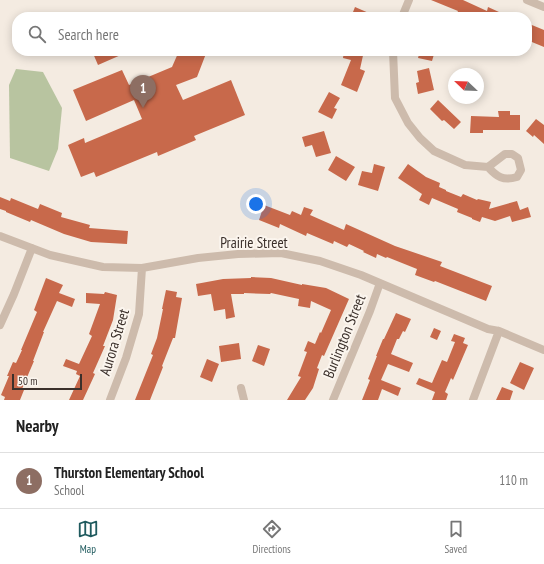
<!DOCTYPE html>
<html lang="en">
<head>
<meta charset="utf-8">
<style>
  body { margin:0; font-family:"PT Sans Narrow",sans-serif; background:#f2f2f2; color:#222 }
  .compass { position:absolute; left:448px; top:68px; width:36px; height:36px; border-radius:50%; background:#fff; box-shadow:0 2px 10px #0003; rotate:293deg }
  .scale { position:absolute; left:12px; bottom:10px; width:70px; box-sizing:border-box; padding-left:4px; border:2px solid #3b302b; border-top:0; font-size:11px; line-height:14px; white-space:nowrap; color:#3b302b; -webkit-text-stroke:3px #fbf5ee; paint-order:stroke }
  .you { position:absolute; left:256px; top:204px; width:14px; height:14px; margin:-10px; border:3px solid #fff; border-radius:50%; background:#1a73e8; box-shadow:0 0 0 6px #1a73e833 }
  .badge { display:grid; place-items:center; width:26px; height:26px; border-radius:50%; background:#1f5a5e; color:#fff; font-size:13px; font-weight:700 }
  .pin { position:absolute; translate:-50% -33px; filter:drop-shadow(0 1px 2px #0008) }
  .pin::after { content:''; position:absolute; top:21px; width:14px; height:12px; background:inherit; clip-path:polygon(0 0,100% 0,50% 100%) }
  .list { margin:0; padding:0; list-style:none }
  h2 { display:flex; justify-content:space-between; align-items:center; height:52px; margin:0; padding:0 16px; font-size:17px }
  h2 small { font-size:13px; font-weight:400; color:#767676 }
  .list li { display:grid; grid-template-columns:26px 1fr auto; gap:12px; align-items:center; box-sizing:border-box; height:56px; padding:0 16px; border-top:1px solid #e0e0e0 }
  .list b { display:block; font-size:15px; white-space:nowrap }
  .list p { margin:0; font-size:13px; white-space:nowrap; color:#767676 }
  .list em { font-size:13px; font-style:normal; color:#767676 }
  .icon { flex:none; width:22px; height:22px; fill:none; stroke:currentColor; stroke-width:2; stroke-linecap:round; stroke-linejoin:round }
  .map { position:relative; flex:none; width:544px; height:400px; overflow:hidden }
  .search { position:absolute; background:#fff; box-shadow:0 2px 10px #0003; left:12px; right:12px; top:12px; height:44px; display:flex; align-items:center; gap:10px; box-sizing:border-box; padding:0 14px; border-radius:16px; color:#767676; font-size:15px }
  .sheet { height:108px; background:#fff }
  nav { display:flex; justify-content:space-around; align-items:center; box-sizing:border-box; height:56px; border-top:1px solid #e0e0e0; background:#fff; font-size:11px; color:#767676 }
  nav a { display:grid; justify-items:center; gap:2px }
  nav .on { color:#1f5a5e }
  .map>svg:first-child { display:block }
</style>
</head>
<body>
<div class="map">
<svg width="544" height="400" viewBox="0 0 544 400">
  <rect width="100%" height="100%" fill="#f4ebe1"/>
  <path fill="#b8c4a0" d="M16 69 43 72 62 108 58 149 49 171 10 158 9 85Z"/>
  <path fill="#c8694b" d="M431 0H463L487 11 488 7 510 17H455L458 11Z
    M355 7 378 17H351Z
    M527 23 544 30V47L527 40Z
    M92 51H130L98 65Z
    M179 51H207L197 77 176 85 183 100 231 80 245 115 194 136 196 140 158 156 157 152 96 177 94 172 81 177 68 145 84 138 85 143 142 119 134 100 86 121 73 90 122 70 129 85 172 67Z
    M344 51H364L360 69 365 71 357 92 341 85 351 60 343 58Z
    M420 51H435L432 61 418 58Z
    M429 68 434 90 418 94 416 83 419 82 417 71Z
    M329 92 340 98 334 108 337 109 332 119 318 112Z
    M438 100 461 122 454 129 444 120 442 121 430 109Z
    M498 111H510V115H520V130H483V133H470L471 116 499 117Z
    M536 119 544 125V144L534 135 533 137 526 131Z
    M324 131 331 153 316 157 312 145 305 147 302 137Z
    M336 156 355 167 346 181 328 170Z
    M374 164 385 167 378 191 358 185 362 171 372 173Z
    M408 164 426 177 440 183 439 187 446 190V191L461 197 463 194 477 200 478 199 491 202 489 209 517 201 520 210 528 207 531 217 512 222 510 216 495 221 482 217 480 222 472 219V218L457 212 458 209 432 198 429 205 419 200 422 194 398 178Z
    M0 197 10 201 11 198 38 209 40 204 62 213 61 217 90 225 89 228 128 231 127 244 91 242 64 234 31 220 30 222 6 212V211L0 209Z
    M264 205 290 215 292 211 301 215 304 207 313 210 310 215 344 230 346 224 395 246 442 262 440 266 492 286 486 301 435 281 434 282 415 275 417 269 387 257 386 258 377 254 376 258 363 252 364 251 349 244 347 247 334 241 333 244 307 233 306 236 280 224 279 228 259 220Z
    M251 277 271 278 302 285V284L326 288 349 299 324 356 322 355 317 368 319 369 313 388 305 400H287L301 377 298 376 307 352 304 351 308 341 315 344 320 332 321 333 331 310 311 301 310 308 298 306 299 299 271 293 270 294 244 293V294H231L235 317 226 319 225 309 214 311 211 294 198 296 196 284 223 279 251 278Z
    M46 278 63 285 59 293 75 299 72 307 57 301 43 332H44L33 361H34L22 389 24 390 20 400H4L5 397 1 395 9 376H7L13 362 16 363 22 350H21L37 312 34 310Z
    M166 290 177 292 176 297 182 298 175 338H173L162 366 163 367 150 400H135L153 355 151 354 157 338 163 309H162Z
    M105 292 117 295 113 320 103 346H105L93 373 95 374 83 400H69L80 376 76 374 77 371 63 366 66 359 79 364 92 336 89 334 100 304 86 303V293L104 294Z
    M396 313 411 319 405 332 403 331 399 339H397L391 354 413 363 409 372 388 364 381 380 401 388 398 396 382 389 378 400H362L370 380 368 379 377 356H376L383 339H384Z
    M434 328 441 331 437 340 430 337Z
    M454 334 465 338 463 343 468 345 453 380 451 378 445 392 448 394 446 400H432L435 392 416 384 419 378 432 383 442 360 447 362 455 342 451 341Z
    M239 343 241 359 221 362 219 346Z
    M258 345 270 349 264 366 252 361Z
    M207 359 219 364 212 382 200 377Z
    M520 362 534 368 524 390 510 383Z
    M502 387 513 391 510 400H496Z"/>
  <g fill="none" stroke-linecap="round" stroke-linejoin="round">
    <path stroke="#cdbbac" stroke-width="8" d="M527 0 544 7
      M402 17 409 0
      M393 51 395 98 408 123 420 138 434 151 465 165 488 167C497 177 503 181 517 177L521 170 518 158 512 154H505L488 167
      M0 236 50 255 103 267 142 268 198 258 238 254 281 253 320 261 361 275 488 329 499 331 544 350
      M0 325 14 294 32 248
      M241 388 244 400
      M110 400 126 358 139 314 142 268
      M333 400 370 311 380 283
      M473 400 499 331"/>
  </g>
  <g text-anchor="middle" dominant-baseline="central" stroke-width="4" stroke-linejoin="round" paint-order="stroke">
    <g font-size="15" fill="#3b302b" stroke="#fbf5ee">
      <text x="254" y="242">Prairie Street</text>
      <text transform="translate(344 336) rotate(-68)">Burlington Street</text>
      <text transform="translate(114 342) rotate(-73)">Aurora Street</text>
    </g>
  </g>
</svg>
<svg class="compass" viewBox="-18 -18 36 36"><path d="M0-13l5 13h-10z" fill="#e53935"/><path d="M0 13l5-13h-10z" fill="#767676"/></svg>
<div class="scale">50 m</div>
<div class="you"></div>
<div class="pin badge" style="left:143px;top:108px;background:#8d6e63">1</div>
<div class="search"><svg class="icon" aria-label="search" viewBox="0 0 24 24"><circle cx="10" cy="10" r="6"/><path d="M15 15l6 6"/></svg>Search here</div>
</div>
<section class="sheet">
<h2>Nearby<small></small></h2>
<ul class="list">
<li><span class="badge" style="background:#8d6e63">1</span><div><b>Thurston Elementary School</b><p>School</p></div><em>110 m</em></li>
</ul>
</section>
<nav>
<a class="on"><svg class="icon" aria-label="map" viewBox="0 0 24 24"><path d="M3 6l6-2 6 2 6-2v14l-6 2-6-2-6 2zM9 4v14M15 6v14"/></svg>Map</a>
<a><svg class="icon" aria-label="directions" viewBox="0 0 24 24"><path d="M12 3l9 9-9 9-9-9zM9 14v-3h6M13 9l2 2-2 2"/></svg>Directions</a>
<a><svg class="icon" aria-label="saved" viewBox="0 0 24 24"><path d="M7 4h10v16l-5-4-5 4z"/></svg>Saved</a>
</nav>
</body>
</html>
